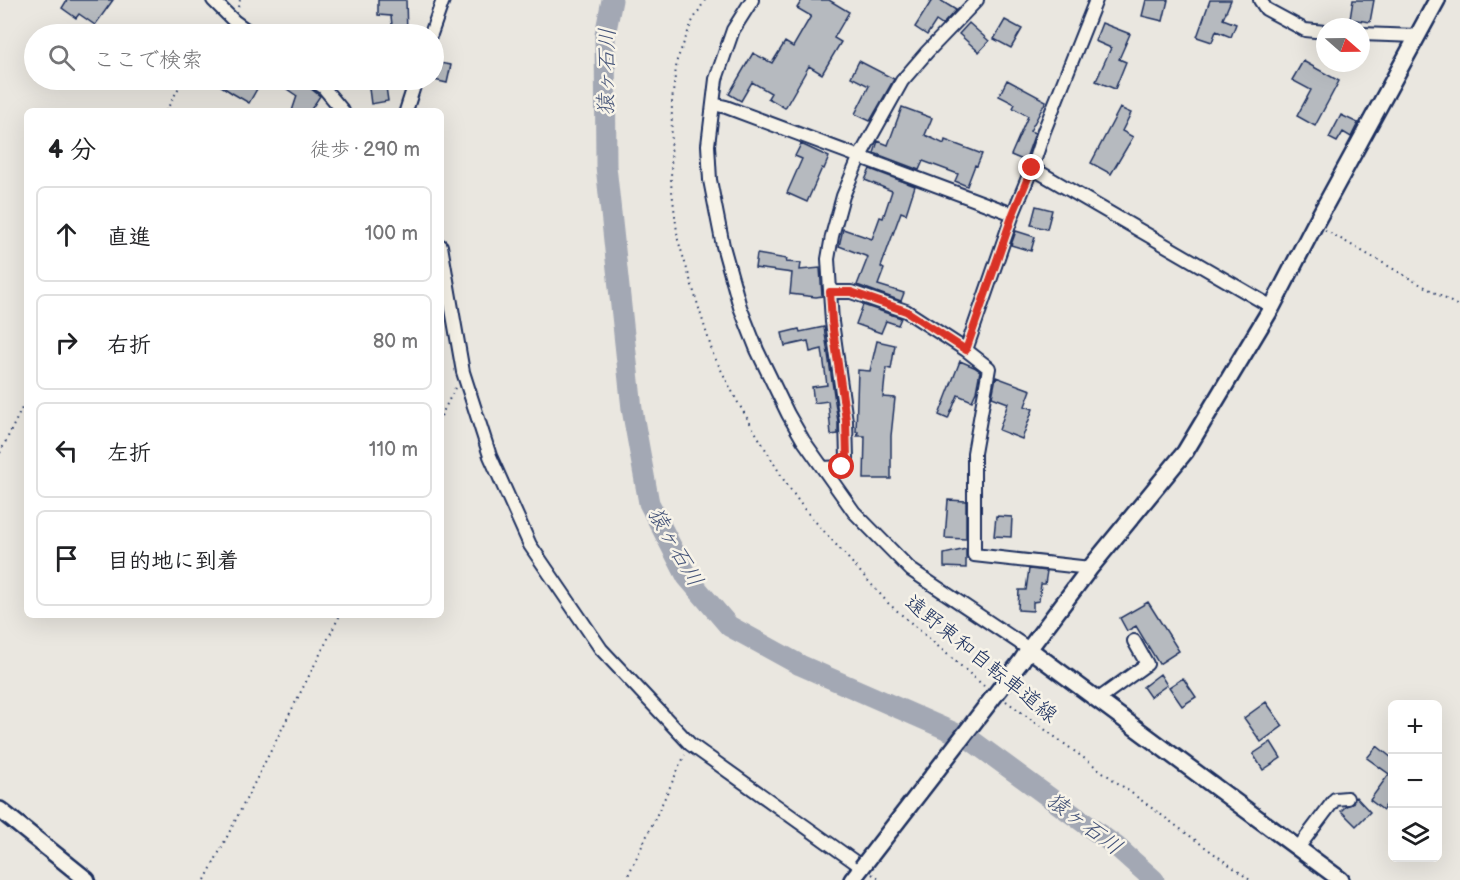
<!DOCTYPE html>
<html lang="ja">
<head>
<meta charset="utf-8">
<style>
  body { margin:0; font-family:"Balsamiq Sans","Klee One",sans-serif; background:#f6f6f6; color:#202124 }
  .controls { position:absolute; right:18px; bottom:18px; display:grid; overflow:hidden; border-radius:9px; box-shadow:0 6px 24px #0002 }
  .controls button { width:54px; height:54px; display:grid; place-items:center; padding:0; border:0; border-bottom:2px solid #e0e0e0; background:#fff; color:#202124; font:30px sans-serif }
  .compass { position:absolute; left:1316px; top:18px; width:54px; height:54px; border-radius:50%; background:#fff; box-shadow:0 6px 24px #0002; rotate:110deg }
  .stop { position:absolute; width:18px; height:18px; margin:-14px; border:4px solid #d93025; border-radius:50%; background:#fff }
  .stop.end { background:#d93025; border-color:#fff; box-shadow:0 2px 6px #0008 }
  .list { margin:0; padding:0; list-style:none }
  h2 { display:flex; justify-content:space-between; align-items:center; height:78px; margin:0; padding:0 24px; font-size:26px }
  h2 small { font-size:20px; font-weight:400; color:#757577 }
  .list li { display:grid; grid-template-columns:39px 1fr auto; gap:18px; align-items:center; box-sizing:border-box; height:96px; margin:0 12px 12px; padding:0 12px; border:2px solid #e0e0e0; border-radius:9px }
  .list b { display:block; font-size:22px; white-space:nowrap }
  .list em { font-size:20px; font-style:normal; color:#757577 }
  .icon { flex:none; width:33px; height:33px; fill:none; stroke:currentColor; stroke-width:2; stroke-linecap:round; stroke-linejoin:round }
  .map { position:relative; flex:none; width:1460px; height:880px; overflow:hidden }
  .search { position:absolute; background:#fff; box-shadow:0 6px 24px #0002; left:24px; top:24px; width:420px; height:66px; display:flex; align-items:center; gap:15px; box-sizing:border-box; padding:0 21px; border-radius:33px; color:#757577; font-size:22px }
  .panel { position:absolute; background:#fff; box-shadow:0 6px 24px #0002; left:24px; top:108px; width:420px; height:510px; border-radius:9px }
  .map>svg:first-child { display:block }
</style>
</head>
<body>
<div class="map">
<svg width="1460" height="880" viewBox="0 0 1460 880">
  <rect width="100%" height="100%" fill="#eae7e0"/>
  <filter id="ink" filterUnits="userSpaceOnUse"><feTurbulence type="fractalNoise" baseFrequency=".0167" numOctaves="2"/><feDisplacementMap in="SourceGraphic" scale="12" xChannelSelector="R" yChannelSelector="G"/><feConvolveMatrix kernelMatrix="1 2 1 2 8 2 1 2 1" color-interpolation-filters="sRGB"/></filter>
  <g filter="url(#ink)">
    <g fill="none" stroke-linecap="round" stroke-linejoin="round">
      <path stroke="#a3a8b4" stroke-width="21" d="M612 0 605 35 606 166 632 409 649 503 687 577 729 626 800 665 971 740 1117 847 1154 880"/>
    </g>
    <path fill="#b6babf" stroke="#1b2f5e" stroke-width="1.5" d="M67 0H113L95 25 79 14 76 18 62 8Z
      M378 0H406L407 34H393L391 16 378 15Z
      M802 0H829L849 12 834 38 841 42 822 74 809 66 785 108 768 98 771 93 752 82 741 101 729 94 753 53 772 63 785 42 793 47 811 16 797 8Z
      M932 0H940L956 10 942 25 936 21 927 35 915 27Z
      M1146 0H1168L1163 21 1142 16Z
      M1210 0H1231L1223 19 1236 24 1231 37 1216 31 1212 42 1197 37Z
      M1353 0H1374L1370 22 1350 19Z
      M1005 20 1022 29 1011 48 994 39Z
      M969 23 989 41 979 52 959 34Z
      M1102 23 1130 34 1119 59 1126 62 1115 89 1096 81 1111 48 1095 41Z
      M859 61 894 79 870 121 855 114 869 86 851 77Z
      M1303 61 1339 81 1315 126 1297 116 1311 90 1292 80Z
      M434 62 451 65 447 83 434 80Z
      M212 80H262L249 103 232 93Z
      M293 80H300L320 96 310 111H292L297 96 287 89Z
      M385 80 388 101 371 104 368 81Z
      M1007 80 1046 101 1030 131 1035 133 1025 161 1011 155 1028 116 1013 108 1015 104 999 96Z
      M902 107 932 118 925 135 944 144 945 140 982 154 977 166 975 165 967 186 955 181 958 174 923 161 919 170 874 153 878 141 888 145Z
      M1120 108 1131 113 1122 131 1133 137 1111 174 1091 163Z
      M1341 115 1358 123 1351 137 1343 132 1337 142 1329 138Z
      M801 144 829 157 824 169 822 168 807 202 787 193 802 159 795 156Z
      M870 169 915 186 906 214 901 212 881 267 884 269 878 285 904 293 901 301 857 285 868 257 839 246 843 229 872 239 880 217 883 218 892 191 865 180Z
      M1036 206 1052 210 1047 229 1031 225Z
      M1016 231 1035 237 1031 251 1011 245Z
      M757 254 787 259 786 262 801 263 800 270 820 268 822 296 816 297 790 294 792 273 755 268Z
      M863 305 901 318 898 325 886 321 881 333 856 324Z
      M824 327 838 422V434L831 435 828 401 814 403 812 387 827 385 822 349 810 352 808 341 785 346 782 333 799 329 800 332Z
      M877 341 895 345 891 369 886 368 883 397 895 398 891 436V479H864L865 436H857L858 432H856L858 370 870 371Z
      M960 361 974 367 980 371 976 392 972 401 958 395 948 419 939 415Z
      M996 377 1031 390 1025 406 1033 409 1022 439 999 430 1008 403 992 397Z
      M948 500 966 501V539L945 538Z
      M996 516 1012 517 1011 537 994 536Z
      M966 549V568L944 567V554Z
      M1029 569 1047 571 1045 584H1041L1039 601 1033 602V611L1018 610 1019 590H1026Z
      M1148 602 1179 651 1159 664 1136 626 1127 631 1120 618Z
      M1160 674 1167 685 1150 697 1143 687Z
      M1183 678 1196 697 1182 706 1169 687Z
      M1266 702 1283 726 1261 742 1244 718Z
      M1271 742 1281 758 1263 770 1253 754Z
      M1377 746 1392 758V796L1383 810 1370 800 1389 774 1367 758Z
      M1356 797 1370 812 1356 826 1341 811 1346 806 1352 804Z"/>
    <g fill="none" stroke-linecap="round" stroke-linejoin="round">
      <g stroke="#1b2f5e" stroke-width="16">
        <path id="minor" d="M213 0 234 21 252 34
          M752 0 733 30 716 79 708 145 710 180 723 246 740 307 757 350 788 414 803 440 854 512 911 570 1029 649
          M1260 0 1266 9 1305 30 1325 32
          M431 34 443 0
          M1361 34 1417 36
          M312 80 323 87 343 111
          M713 104 726 107 1013 214
          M406 111 416 80
          M1032 168 1272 307
          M441 246 463 372 490 456 530 545 601 649 690 744 862 867
          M830 292H851L906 311 966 350
          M823 468 842 467 847 458 846 421 832 322 828 259 832 236 843 196 859 158 902 81 927 52 977 0
          M1090 568 974 555V453L989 368 966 350 1013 214 1032 168 1044 131 1096 0
          M1097 700 1147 664 1134 641
          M1298 848 1335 799 1347 798"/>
      </g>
      <g stroke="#1b2f5e" stroke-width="20">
        <path id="tertiary" d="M1029 649 1341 880
          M1022 660 1029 649 1090 568 1185 452 1272 307 1315 224 1437 0
          M0 810 87 880
          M852 880 862 867"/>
      </g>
      <path stroke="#1b2f5e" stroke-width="2" stroke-dasharray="1.5 4.5" stroke-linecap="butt" d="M705 0 692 22 677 60 672 101 671 183 678 240 713 354 737 401 785 482 805 510 888 603 984 686
        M238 7 240 0
        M166 111 183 80
        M1325 230 1460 307
        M441 416 455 388
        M0 453 27 398
        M1006 701 1250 880
        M872 874 880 880
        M205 880 340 615
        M626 880 685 755"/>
      <use href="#minor" stroke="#f7f3e8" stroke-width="12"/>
      <use href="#tertiary" stroke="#f7f3e8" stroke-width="15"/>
      <g stroke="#1b2f5e" stroke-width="20" stroke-linecap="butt">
        <path id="tertiary-bridge" d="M862 867 1022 660"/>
      </g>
      <use href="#tertiary-bridge" stroke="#f7f3e8" stroke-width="15"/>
    </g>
  </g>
  <g fill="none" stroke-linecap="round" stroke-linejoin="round" filter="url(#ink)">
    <path stroke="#d93025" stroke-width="8" d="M842 467 847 458 846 420 832 322 830 292H851L906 311 966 350 1013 214 1032 168"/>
  </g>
  <g text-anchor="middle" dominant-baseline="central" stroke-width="5" stroke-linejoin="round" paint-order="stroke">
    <g font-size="21" fill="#1b2f5e" stroke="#f7f3e8">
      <text transform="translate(981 659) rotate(39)">遠野東和自転車道線</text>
    </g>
    <g font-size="22" font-style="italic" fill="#445378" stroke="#f7f3e8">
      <text transform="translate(607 72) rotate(-89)">猿ヶ石川</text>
      <text transform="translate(675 547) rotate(60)">猿ヶ石川</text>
      <text transform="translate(1084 824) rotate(37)">猿ヶ石川</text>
    </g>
  </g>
</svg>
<div class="controls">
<button>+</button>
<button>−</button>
<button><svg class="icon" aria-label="layers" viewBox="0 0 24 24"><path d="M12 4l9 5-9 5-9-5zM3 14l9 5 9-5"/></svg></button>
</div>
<svg class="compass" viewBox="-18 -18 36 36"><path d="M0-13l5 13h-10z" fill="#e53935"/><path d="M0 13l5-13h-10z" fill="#757577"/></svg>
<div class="stop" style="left:842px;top:467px"></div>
<div class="stop end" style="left:1032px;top:168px"></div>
<div class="search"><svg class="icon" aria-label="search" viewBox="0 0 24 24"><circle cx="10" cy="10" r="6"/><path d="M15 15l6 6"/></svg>ここで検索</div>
<section class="panel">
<h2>4 分<small>徒歩 · 290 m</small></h2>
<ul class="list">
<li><svg class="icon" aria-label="ahead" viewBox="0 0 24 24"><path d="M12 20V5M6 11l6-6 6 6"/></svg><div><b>直進</b></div><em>100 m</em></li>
<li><svg class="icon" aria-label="right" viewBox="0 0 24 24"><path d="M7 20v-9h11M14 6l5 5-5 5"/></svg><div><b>右折</b></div><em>80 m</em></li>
<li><svg class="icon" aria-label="left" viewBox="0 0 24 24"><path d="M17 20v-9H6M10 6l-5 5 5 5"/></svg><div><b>左折</b></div><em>110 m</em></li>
<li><svg class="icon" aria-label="arrive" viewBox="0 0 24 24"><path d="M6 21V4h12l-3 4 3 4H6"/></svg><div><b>目的地に到着</b></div></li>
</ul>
</section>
</div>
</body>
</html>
